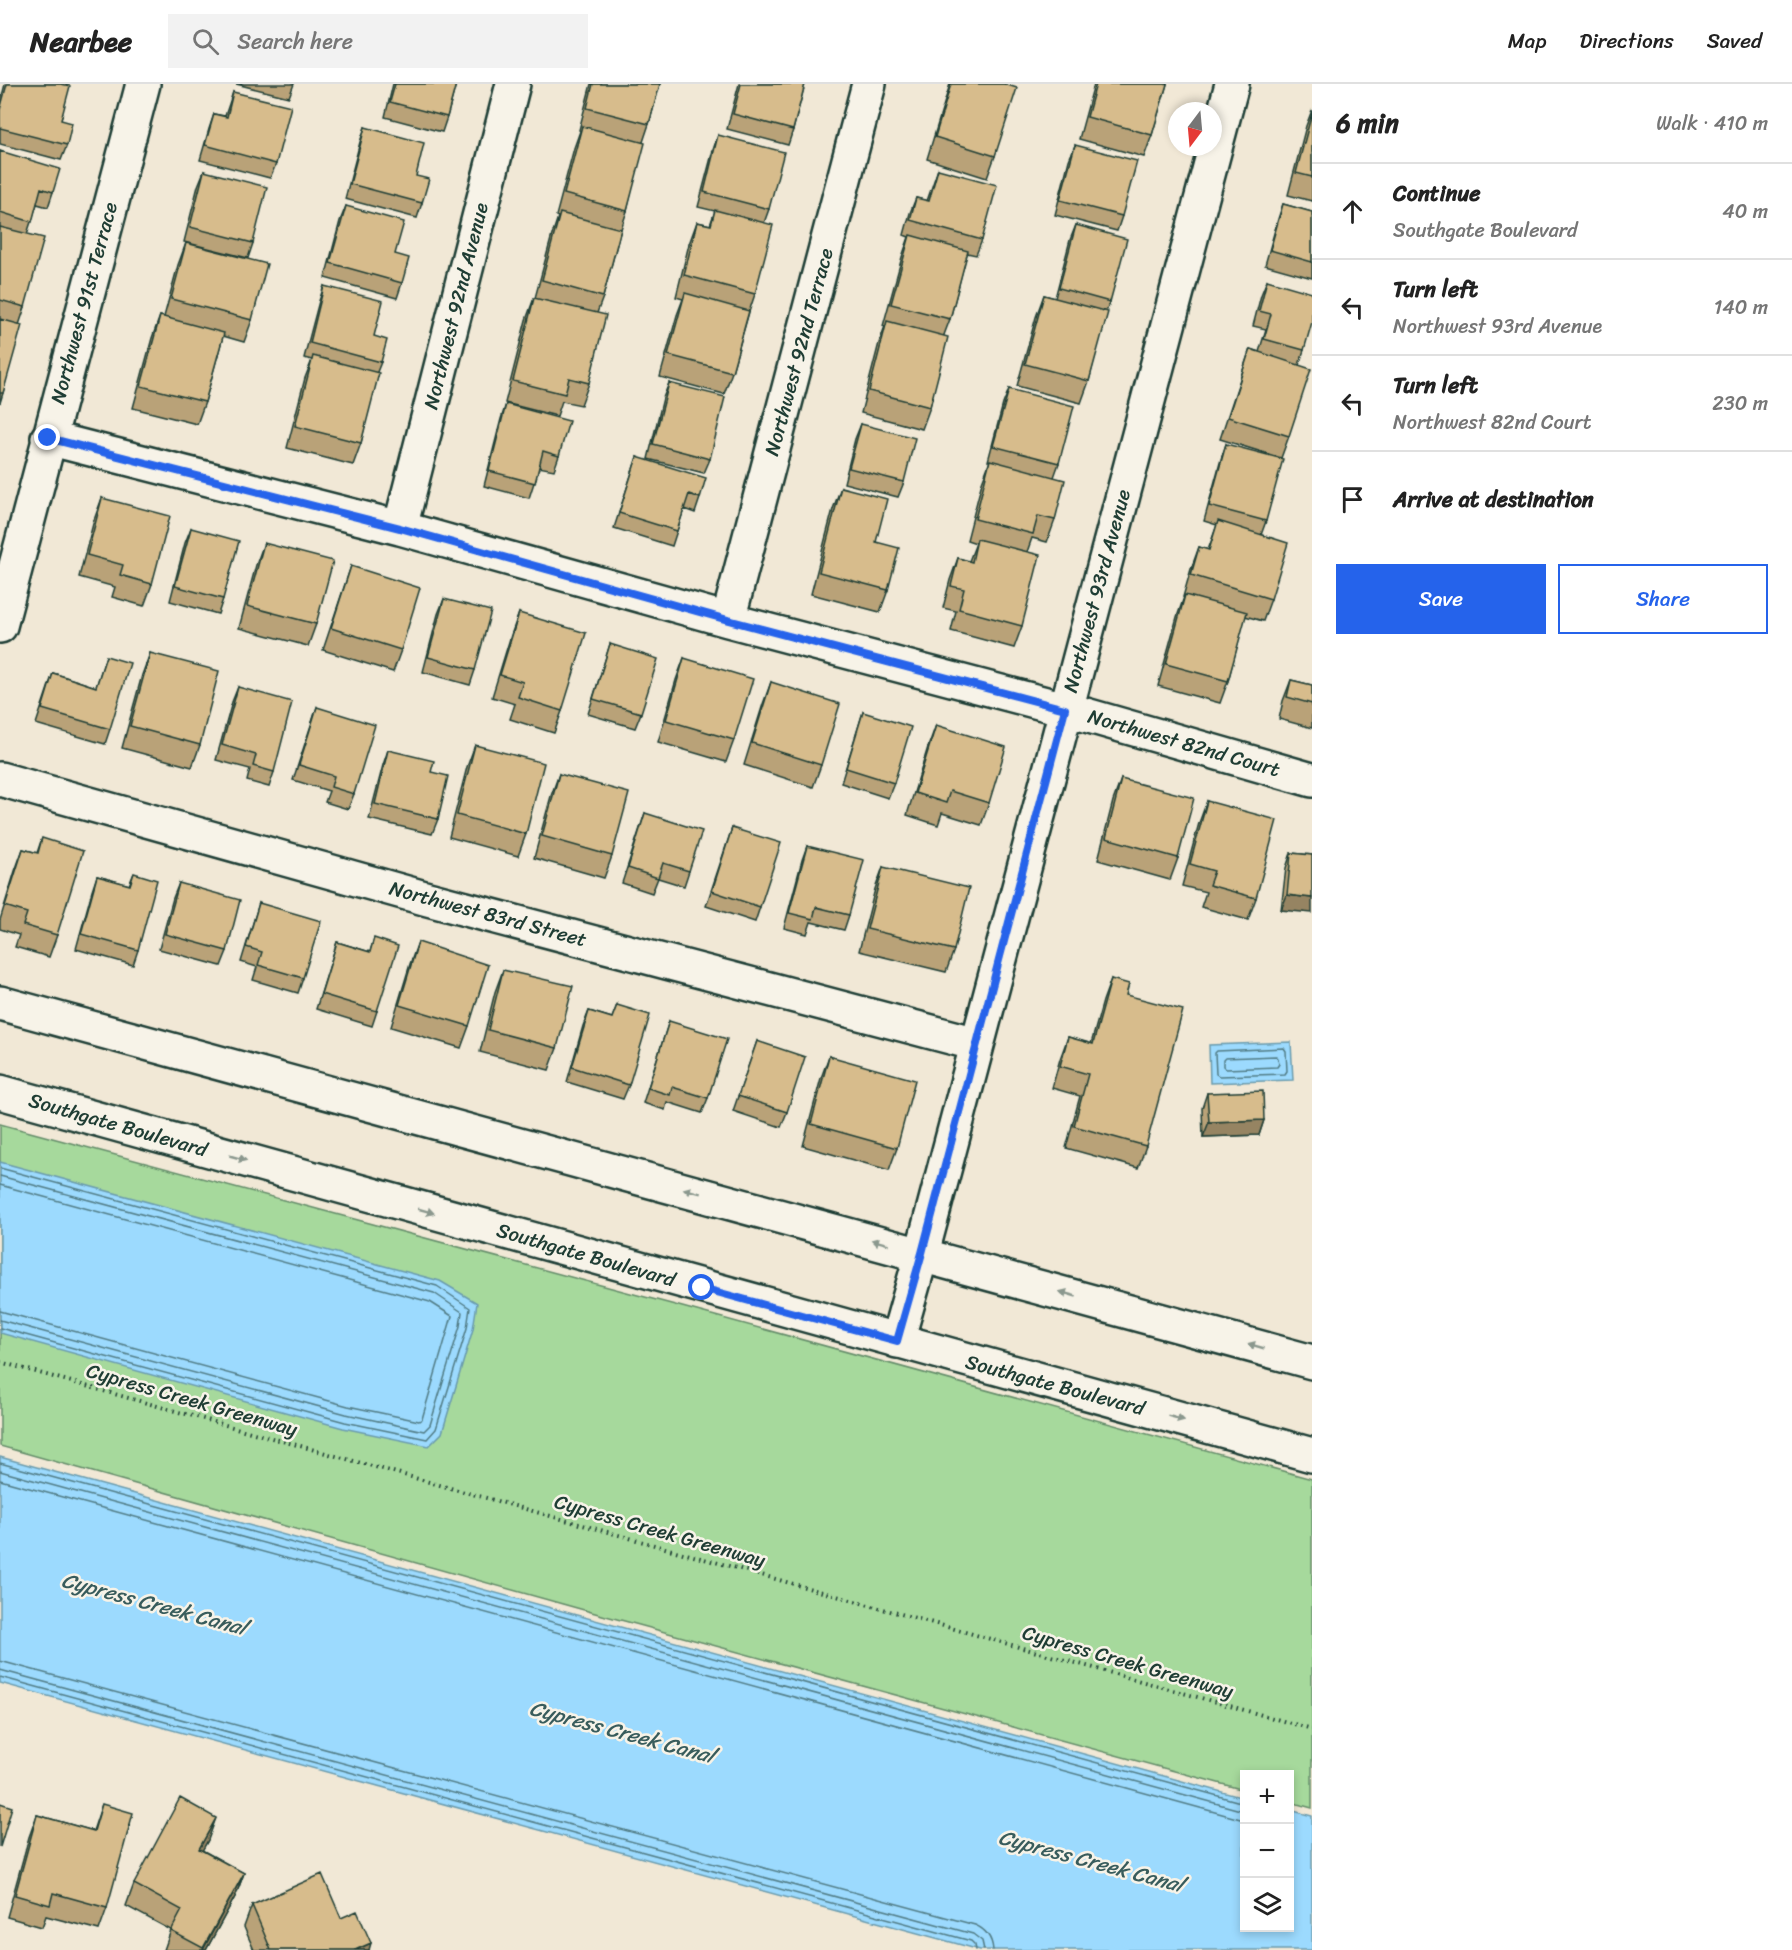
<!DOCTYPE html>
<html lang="en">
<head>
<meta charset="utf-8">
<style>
  body { margin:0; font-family:Sriracha,sans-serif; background:#f2f2f2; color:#222 }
  .controls { position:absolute; right:18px; bottom:18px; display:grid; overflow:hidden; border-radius:0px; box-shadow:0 3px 9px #0003 }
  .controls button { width:54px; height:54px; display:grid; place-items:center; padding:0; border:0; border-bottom:2px solid #e0e0e0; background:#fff; color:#222; font:30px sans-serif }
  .compass { position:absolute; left:1168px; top:18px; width:54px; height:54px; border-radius:50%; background:#fff; box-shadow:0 3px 9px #0003; rotate:196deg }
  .stop { position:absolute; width:18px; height:18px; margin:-14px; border:4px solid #2563eb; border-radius:50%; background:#fff }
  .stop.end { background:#2563eb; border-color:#fff; box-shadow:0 2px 6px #0008 }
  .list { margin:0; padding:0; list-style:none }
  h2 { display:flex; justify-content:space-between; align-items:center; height:78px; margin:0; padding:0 24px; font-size:26px }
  h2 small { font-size:20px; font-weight:400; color:#767676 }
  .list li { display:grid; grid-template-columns:39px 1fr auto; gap:18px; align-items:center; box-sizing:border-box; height:96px; padding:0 24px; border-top:2px solid #e0e0e0 }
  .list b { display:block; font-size:22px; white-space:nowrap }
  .list p { margin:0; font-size:20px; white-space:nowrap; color:#767676 }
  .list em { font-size:20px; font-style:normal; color:#767676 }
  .actions { display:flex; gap:12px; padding:18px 24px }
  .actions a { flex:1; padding:14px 0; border:2px solid #2563eb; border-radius:0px; text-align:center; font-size:21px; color:#2563eb }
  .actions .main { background:#2563eb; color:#fff }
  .icon { flex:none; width:33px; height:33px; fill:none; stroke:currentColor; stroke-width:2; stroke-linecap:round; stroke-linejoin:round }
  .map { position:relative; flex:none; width:1312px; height:1866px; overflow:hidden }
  header { display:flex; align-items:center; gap:36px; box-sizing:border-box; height:84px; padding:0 30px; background:#fff; border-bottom:2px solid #e0e0e0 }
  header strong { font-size:28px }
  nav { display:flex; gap:33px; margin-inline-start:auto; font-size:21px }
  .search { width:420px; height:54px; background:#f2f2f2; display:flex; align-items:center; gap:15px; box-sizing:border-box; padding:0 21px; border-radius:0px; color:#767676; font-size:22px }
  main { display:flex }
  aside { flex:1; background:#fff }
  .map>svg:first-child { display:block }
</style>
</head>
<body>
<header>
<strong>Nearbee</strong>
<div class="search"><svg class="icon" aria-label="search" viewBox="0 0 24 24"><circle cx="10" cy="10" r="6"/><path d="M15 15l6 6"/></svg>Search here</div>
<nav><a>Map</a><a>Directions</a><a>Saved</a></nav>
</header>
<main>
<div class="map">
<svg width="1312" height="1866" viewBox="0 0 1312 1866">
  <rect width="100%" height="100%" fill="#f1e8d6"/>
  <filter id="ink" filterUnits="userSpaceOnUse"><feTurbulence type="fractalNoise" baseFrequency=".0167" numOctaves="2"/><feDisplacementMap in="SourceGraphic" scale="12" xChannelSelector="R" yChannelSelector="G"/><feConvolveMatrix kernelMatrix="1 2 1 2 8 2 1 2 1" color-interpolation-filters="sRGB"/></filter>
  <g filter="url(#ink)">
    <path fill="#a6d99c" stroke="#628b68" stroke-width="1.5" d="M0 1040 675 1221 1312 1395V1724L1290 1718V1690H1244V1706L584 1526 0 1362Z"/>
    <path fill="#9cdafe" stroke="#6a9bad" stroke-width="1.5" d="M1291 958 1293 996 1210 999 1209 961Z
      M0 1078 440 1197 477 1219 473 1245 442 1349 429 1362 343 1344 0 1249Z
      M0 1373 1244 1714V1844H1290V1726L1312 1732V1866H980L0 1599Z"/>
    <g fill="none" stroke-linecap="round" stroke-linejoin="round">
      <path stroke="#517c85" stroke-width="1.5" d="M1284 964 1286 967 1287 987 1285 990 1219 992 1216 990 1215 969 1217 967Z
        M1276 972 1278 974 1279 980 1277 983 1226 985 1223 982V976L1225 974Z
        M0 1084 437 1202 470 1224 467 1244 436 1345 427 1355 345 1338 0 1244
        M0 1092 434 1209 462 1228 460 1242 430 1341 424 1347 346 1330 0 1236
        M0 1101 430 1218 452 1232 422 1335 419 1337 348 1322 0 1227
        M0 1379 1244 1719
        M0 1387 1244 1727
        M0 1396 1244 1736
        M0 1577 975 1841C987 1846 992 1854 993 1866
        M0 1586 973 1850 982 1857 984 1866
        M0 1593 971 1857 975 1861 976 1866"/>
      <g stroke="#1f3d34" stroke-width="38">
        <path id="minor" d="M48 354 400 444 728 536 1065 625 1312 696
          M400 444 513 0
          M728 536 869 0
          M0 542 143 0
          M0 695 428 815 977 960
          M897 1257 922 1169 1232 0"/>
      </g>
      <g stroke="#1f3d34" stroke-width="38">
        <path id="major" d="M0 919 1312 1278
          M0 1008 1312 1371"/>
      </g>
      <path stroke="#1f3d34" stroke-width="4" stroke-dasharray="1.5 4.5" stroke-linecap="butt" d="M0 1278 1312 1645"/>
      <use href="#minor" stroke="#f7f3e8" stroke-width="33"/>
      <use href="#major" stroke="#f7f3e8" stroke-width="33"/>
    </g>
    <path fill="#b9a278" stroke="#1f3d34" stroke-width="1.5" d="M5 0H61V36L67 61 61 76 0 60V20Z
      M236 0H294L289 13Z
      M393 0H456L447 33 442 48 385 33Z
      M591 0H660L649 40 643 58 627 127 621 145 603 213 597 229 589 299 581 321 562 317 557 332 505 319 526 236 534 214H535L552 151 558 133 556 132 574 64 580 47 579 46Z
      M739 0H805L793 46 788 61 727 45Z
      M950 0H1004L995 72 987 94 927 75Z
      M1094 0H1167L1152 51 1144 73 1079 55Z
      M233 8 276 80 270 94 200 76 209 45 214 30 225 32Z
      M1312 26V117L1288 111 1306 42Z
      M365 43 416 92 422 119 417 134 345 115 360 58Z
      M718 51 769 125 764 139 755 210 749 228 732 288 724 310 660 293 677 231 683 215 676 213 689 160 697 138 710 141 715 127 698 123 713 66Z
      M1075 61 1122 132 1117 147 1055 131 1069 76Z
      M0 67 53 108 48 123 37 120 27 150 25 223 19 241 3 309 0 319Z
      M938 85 982 156 976 171 967 169 950 235 944 251 930 323 922 345 861 329 879 259 885 242H883L902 173 909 153 904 151 910 129 916 114 927 117Z
      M204 87 253 159 248 174 184 158 198 102Z
      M1283 120 1312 128V194L1265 181 1278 135Z
      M346 122 395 170 402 199 397 214 325 194 340 137Z
      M1076 141 1110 218 1106 228 1089 297 1081 319 1017 302 1036 233 1044 211 1055 214 1070 156Z
      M186 159 252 236 244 258 223 252 205 318 197 340 133 324 152 254 160 232 164 233 178 181Z
      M1267 196 1304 266 1299 281 1289 352 1281 374 1220 355 1250 265 1259 268 1266 245 1253 242 1261 211Z
      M324 202 374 252 381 278 377 288 361 359 353 381 287 364 305 294 312 276 304 274 319 217Z
      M669 299 710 375 704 389 648 375 663 314Z
      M1009 305 1059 379 1054 393 1055 436 1047 458 1032 454 1027 468 1022 542 1014 564 951 547 956 527 943 524 950 496 958 474 969 477 976 459 967 456 982 398 990 377H988L1003 320Z
      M506 320 559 372 554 386 539 383 529 414 484 402 501 335Z
      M861 340 904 398 898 413 844 399 855 355Z
      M1226 360 1266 437 1261 451 1271 515 1263 537 1245 532 1228 597 1220 619 1158 602 1177 533 1184 513H1183L1191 485 1199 463 1208 466 1217 441 1204 437 1221 375Z
      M637 373 700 414 695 429 684 425 672 462 614 444Z
      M841 403 888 506 880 528 811 510 833 425Z
      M102 414 152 500 144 522 112 513 115 503 79 493 94 436Z
      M191 444 223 515 218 530 170 517 185 459Z
      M264 459 316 540 308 562 239 544 256 481Z
      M351 482 401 566 393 588 323 566Z
      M444 515 475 586 470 601 423 588 438 530Z
      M519 529 562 627 554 649 510 635 515 620 492 613 511 551Z
      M610 560 641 629 635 644 588 630Z
      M150 569 200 661 192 683 122 664 142 591Z
      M106 572 110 645 105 660 36 640 53 589 96 603Z
      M684 574 734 656 726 678 658 658 676 596Z
      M1291 596 1312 601V644L1279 635 1283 617Z
      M771 598 821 681 813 703 744 681 763 620Z
      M238 603 274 688 269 703 247 697 250 685 216 676 232 618Z
      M317 623 354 710 348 725 325 718 329 707 293 696Z
      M863 628 894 699 888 714 841 699Z
      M936 641 989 719 981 741 942 729 938 741 907 731 928 663Z
      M475 661 526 750 518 772 449 753 467 683Z
      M388 666 431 688 438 735 432 750 369 735 383 681Z
      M559 690 612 772 604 794 534 774 551 712Z
      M1121 695 1178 774 1170 796 1098 776 1113 717Z
      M1207 717 1256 814 1248 836 1201 823 1206 808 1182 802 1199 739Z
      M645 729 689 787 684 802 658 794 652 809 622 799Z
      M732 744 760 823 755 838 706 822Z
      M42 754 57 851 49 873 15 863 19 851 0 845V836L15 787 23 765 37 769Z
      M807 762 849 831 844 846 811 838 807 850 784 844 802 776Z
      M1291 769 1312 771 1281 826 1286 784Z
      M883 783 954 866 946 888 859 867 875 805Z
      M134 789 138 866 133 881 76 865 92 807 97 792 129 801Z
      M179 799 227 867 221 882 159 865 173 814Z
      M259 819 303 894 298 909 253 896 257 883 241 878Z
      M374 854 377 927 372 942 316 925 337 858 370 868Z
      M418 858 469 942 461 964 391 943 410 880Z
      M503 886 557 964 549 986 480 968 495 908Z
      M1111 895 1126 911 1146 1062 1138 1084 1066 1064 1080 1012 1052 1004 1060 975 1068 953 1091 960 1103 917Z
      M617 921 629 1001 623 1015 567 998 583 942 589 927 612 934Z
      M669 937 708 1014 702 1029 667 1018 665 1026 643 1019Z
      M757 957 787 1028 781 1043 733 1027Z
      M829 972 897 1064 889 1086 803 1062 821 994Z
      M1207 1009 1264 1036 1259 1051 1203 1053 1202 1024Z
      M102 1720 107 1824 99 1846 46 1832 42 1843 7 1833 29 1753 37 1731 93 1747Z
      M208 1756 202 1766 244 1789 236 1811 206 1866H164L171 1846 126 1822 134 1800Z
      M252 1821 341 1834 369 1866H254L244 1843Z"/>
    <path fill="#968462" stroke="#1f3d34" stroke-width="1.5" d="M1287 811 1312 814V829L1281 826Z
      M1264 1036 1259 1051 1203 1053 1209 1038Z
      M216 1734 208 1756 191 1787 199 1765Z
      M244 1789 236 1811 206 1866H203Z
      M371 1859 369 1866H355Z"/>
    <path fill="#d7bc8c" stroke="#1f3d34" stroke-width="1.5" d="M7 0H61L70 2 61 36 72 39 67 61 0 44V26Z
      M395 0H456L447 33 390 18Z
      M593 0H660L649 40 587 24Z
      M741 0H805L793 46 733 30Z
      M951 0H1004L1017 4 995 72 935 53Z
      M1096 0H1167L1152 51 1087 33Z
      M233 8 291 22 276 80 205 61 214 30 227 33Z
      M1312 29V93L1296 89Z
      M582 42 645 59 627 127 564 110Z
      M365 43 424 59 416 92 429 95 422 119 350 100Z
      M718 51 784 68 769 125 704 108Z
      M1075 61 1137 77 1122 132 1060 116Z
      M0 67 60 85 53 108 41 104 32 138 0 128Z
      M938 85 997 101 982 156 910 136 916 114 929 117Z
      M204 87 267 103 253 159 190 143Z
      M1283 120 1312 128V178L1270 166Z
      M346 122 404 138 395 170 409 174 402 199 330 179Z
      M715 126 773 141 755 210 684 191 697 138 711 141Z
      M560 129 621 145 603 213 542 196Z
      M1076 141 1127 155 1110 218 1059 204Z
      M0 143 44 154 25 223 0 216Z
      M910 151 968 167 950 235 891 220Z
      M186 159 267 180 252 236 171 215Z
      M1267 196 1312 209V238L1304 266 1264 255 1271 230 1259 227Z
      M324 202 383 217 374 252 387 256 381 278 310 259Z
      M685 209 749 227 732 288 668 271Z
      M1044 211 1108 228 1089 297 1025 280Z
      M534 214 606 231 589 299 569 294 565 310 513 297Z
      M160 232 224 249 205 318 141 302Z
      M0 235 22 241 3 309H0Z
      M887 237 948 253 930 323 869 307Z
      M1250 265 1311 285 1289 352 1228 333Z
      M313 272 379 289 361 359 295 342Z
      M669 299 725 313 710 375 653 360Z
      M1009 305 1074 322 1059 379 993 362Z
      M506 320 569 337 559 372 543 367 535 399 489 387Z
      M861 340 915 354 904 398 849 384Z
      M1226 360 1283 375 1266 437 1209 422Z
      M637 373 706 394 700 414 689 410 677 447 619 429Z
      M990 376 1065 396 1055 436 1038 432 1033 450 975 435Z
      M841 403 887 415 876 458 899 464 888 506 819 488Z
      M102 414 170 432 152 500 120 491 123 481 87 471Z
      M1218 437 1288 459 1271 515 1191 491 1199 463 1209 466Z
      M191 444 239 457 223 515 175 502Z
      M977 455 1040 471 1022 542 959 525 964 505 951 502 958 474 972 478Z
      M264 459 333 477 316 540 247 522Z
      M351 482 420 504 401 566 331 544Z
      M1185 511 1247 528 1228 597 1166 580Z
      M444 515 491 527 475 586 428 573Z
      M519 529 586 549 562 627 518 613 523 598 500 591Z
      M610 560 658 575 641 629 593 615Z
      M150 569 219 587 200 661 130 642Z
      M106 572 130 579 110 645 42 625 53 589 96 603Z
      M684 574 753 595 734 656 666 636Z
      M1291 596 1312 601V620L1287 613Z
      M771 598 840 620 821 681 752 659Z
      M238 603 292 618 274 688 253 682 256 671 222 661Z
      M317 623 375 641 354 710 331 703 334 692 299 681Z
      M863 628 911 643 894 699 846 684Z
      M936 641 1006 663 989 719 950 707 946 719 915 709Z
      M475 661 544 679 526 750 457 731Z
      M388 666 434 677 431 688 448 692 438 735 375 720Z
      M559 690 629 709 612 772 542 752Z
      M1121 695 1194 714 1178 774 1106 754Z
      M1207 717 1277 736 1256 814 1209 801 1214 787 1190 780Z
      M645 729 702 747 689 787 663 779 658 794 628 784Z
      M732 744 781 759 760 823 712 807Z
      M42 754 83 767 57 851 23 841 27 829 5 822 23 765 38 769Z
      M807 762 864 776 849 831 816 823 813 835 789 829Z
      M1291 769 1312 771V814L1287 811Z
      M883 783 969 804 954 866 867 845Z
      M134 789 157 796 138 866 81 850 97 792 130 801Z
      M179 799 240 816 227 867 165 850Z
      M259 819 321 837 303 894 258 881 262 868 246 863Z
      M374 854 398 862 377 927 321 910 337 858 370 868Z
      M418 858 488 881 469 942 399 921Z
      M503 886 573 902 557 964 488 946Z
      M1111 895 1129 900 1126 911 1183 926 1146 1062 1074 1042 1088 990 1060 982 1068 953 1093 960Z
      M617 921 650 931 629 1001 572 983 589 927 612 934Z
      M669 937 727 955 708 1014 672 1003 670 1011 648 1004Z
      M757 957 805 973 787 1028 738 1012Z
      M829 972 915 996 897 1064 811 1040Z
      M1263 1007 1264 1036 1209 1038 1207 1009Z
      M180 1714 216 1734 199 1765 244 1789 203 1864 171 1847 182 1826 134 1800Z
      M0 1719 12 1723 0 1763Z
      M102 1720 133 1729 107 1824 53 1809 50 1821 15 1811 37 1731 94 1747Z
      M322 1790 341 1834 357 1827 371 1859 355 1866H271L252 1821Z"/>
    <defs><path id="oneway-solid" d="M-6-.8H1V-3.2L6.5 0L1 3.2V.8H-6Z" transform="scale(1.5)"/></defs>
    <g fill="#8b988e">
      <use href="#oneway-solid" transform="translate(238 1074) rotate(16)"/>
      <use href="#oneway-solid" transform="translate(692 1107) rotate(-165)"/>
      <use href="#oneway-solid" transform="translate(426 1127) rotate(16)"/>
      <use href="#oneway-solid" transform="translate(880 1158) rotate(-165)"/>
      <use href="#oneway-solid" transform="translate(1068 1210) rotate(-164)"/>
      <use href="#oneway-solid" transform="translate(1256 1262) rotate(-164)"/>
      <use href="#oneway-solid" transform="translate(1176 1334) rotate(15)"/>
    </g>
  </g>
  <g fill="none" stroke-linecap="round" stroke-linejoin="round" filter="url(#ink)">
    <path stroke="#2563eb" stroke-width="8" d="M48 354 400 444 728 536 1065 625 922 1169 897 1257 702 1204"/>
  </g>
  <g text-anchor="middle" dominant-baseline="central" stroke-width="5" stroke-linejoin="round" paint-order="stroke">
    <g font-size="20" fill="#1f3d34" stroke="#f7f3e8">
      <text transform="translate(84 219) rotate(-75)">Northwest 91st Terrace</text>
      <text transform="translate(456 222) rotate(-76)">Northwest 92nd Avenue</text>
      <text transform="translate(799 268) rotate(-75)">Northwest 92nd Terrace</text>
      <text transform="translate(1097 507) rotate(-75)">Northwest 93rd Avenue</text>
      <text transform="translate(1184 659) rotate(16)">Northwest 82nd Court</text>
      <text transform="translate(488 830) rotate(15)">Northwest 83rd Street</text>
      <text transform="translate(118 1041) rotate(16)">Southgate Boulevard</text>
      <text transform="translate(586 1171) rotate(16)">Southgate Boulevard</text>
      <text transform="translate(1055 1301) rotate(15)">Southgate Boulevard</text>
      <text transform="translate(192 1316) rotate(16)">Cypress Creek Greenway</text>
      <text transform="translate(660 1447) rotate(16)">Cypress Creek Greenway</text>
      <text transform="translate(1128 1578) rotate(16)">Cypress Creek Greenway</text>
    </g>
    <g font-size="21" font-style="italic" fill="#385c5c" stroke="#f7f3e8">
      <text transform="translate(154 1520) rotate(15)">Cypress Creek Canal</text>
      <text transform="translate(622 1648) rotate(15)">Cypress Creek Canal</text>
      <text transform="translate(1091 1777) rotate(15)">Cypress Creek Canal</text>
    </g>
  </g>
</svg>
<div class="controls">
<button>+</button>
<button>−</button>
<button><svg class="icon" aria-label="layers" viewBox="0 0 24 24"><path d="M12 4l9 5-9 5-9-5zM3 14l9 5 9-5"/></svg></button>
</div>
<svg class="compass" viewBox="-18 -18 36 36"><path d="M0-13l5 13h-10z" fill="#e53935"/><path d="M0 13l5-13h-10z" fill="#767676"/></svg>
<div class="stop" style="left:702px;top:1204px"></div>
<div class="stop end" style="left:48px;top:354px"></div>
</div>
<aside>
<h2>6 min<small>Walk · 410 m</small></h2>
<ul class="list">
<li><svg class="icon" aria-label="ahead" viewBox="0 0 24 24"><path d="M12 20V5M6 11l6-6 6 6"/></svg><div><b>Continue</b><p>Southgate Boulevard</p></div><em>40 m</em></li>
<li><svg class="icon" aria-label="left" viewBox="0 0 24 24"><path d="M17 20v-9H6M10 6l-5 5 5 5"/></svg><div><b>Turn left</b><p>Northwest 93rd Avenue</p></div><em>140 m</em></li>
<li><svg class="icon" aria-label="left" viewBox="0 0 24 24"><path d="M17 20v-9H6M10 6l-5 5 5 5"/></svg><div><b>Turn left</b><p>Northwest 82nd Court</p></div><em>230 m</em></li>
<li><svg class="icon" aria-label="arrive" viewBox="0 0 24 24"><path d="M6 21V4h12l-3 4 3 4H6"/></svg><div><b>Arrive at destination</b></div></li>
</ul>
<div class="actions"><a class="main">Save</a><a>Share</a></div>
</aside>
</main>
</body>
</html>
